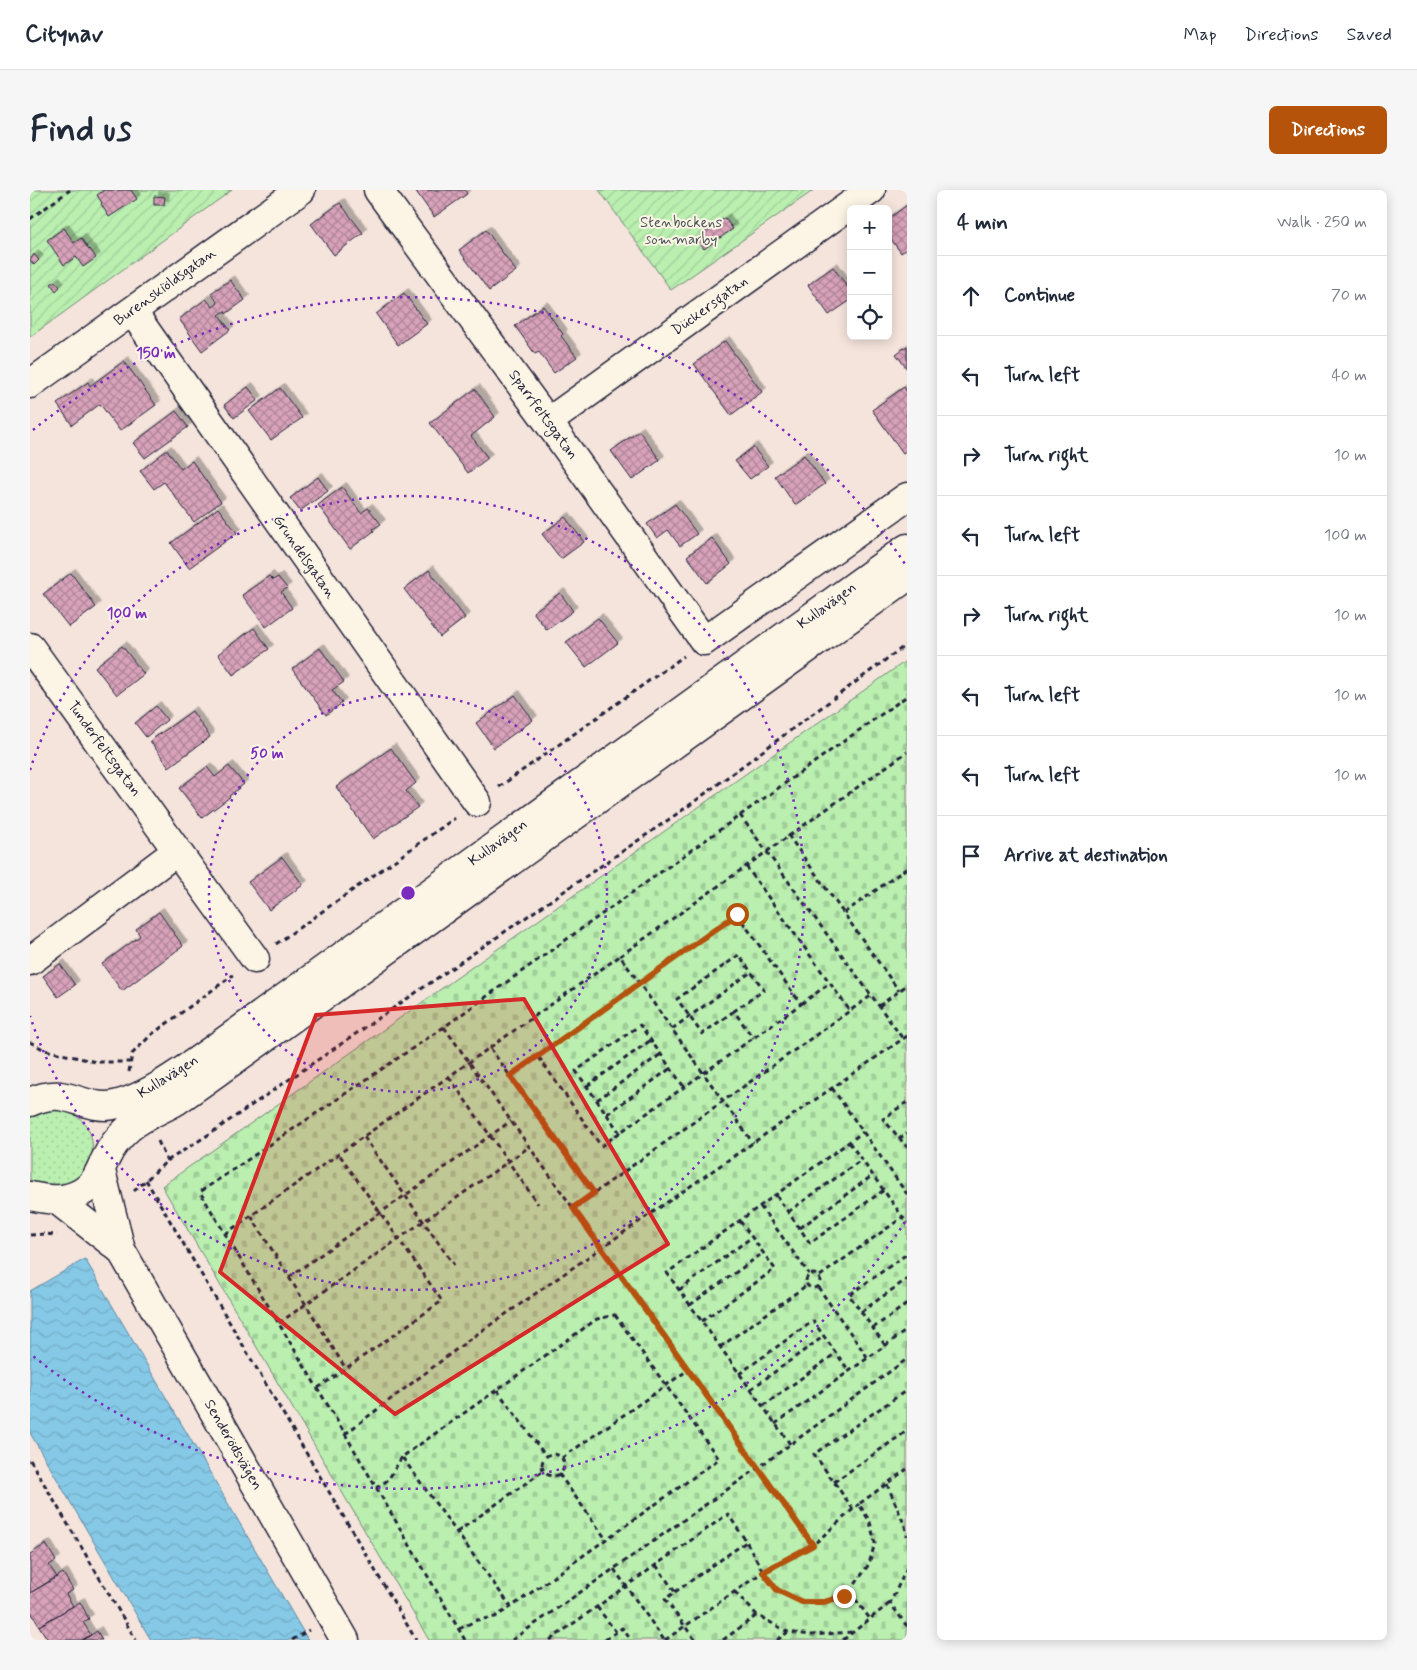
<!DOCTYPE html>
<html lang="en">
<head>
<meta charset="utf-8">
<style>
  body { margin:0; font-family:Mynerve,sans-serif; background:#f6f6f7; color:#1f2937 }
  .controls { position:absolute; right:15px; top:15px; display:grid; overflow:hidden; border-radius:8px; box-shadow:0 2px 12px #0003 }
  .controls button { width:45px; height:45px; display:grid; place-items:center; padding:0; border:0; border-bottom:1px solid #e0e1e3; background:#fff; color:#1f2937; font:25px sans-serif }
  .stop { position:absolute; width:15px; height:15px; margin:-11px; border:4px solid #b45309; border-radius:50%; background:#fff }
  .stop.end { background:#b45309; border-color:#fff; box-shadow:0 1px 5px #0008 }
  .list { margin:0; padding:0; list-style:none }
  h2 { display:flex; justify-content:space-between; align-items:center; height:65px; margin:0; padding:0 20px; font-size:21px }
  h2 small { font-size:16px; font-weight:400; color:#747a83 }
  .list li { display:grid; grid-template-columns:32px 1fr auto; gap:15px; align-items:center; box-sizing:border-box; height:80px; padding:0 20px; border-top:1px solid #e0e1e3 }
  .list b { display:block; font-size:19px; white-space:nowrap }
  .list em { font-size:16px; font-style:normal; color:#747a83 }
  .icon { flex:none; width:28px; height:28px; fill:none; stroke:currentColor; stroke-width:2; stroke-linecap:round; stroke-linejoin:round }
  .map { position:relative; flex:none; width:877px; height:1450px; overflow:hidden; border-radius:8px }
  header { display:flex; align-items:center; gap:30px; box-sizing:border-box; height:70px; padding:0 25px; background:#fff; border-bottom:1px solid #e0e1e3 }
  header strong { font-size:24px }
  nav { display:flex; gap:28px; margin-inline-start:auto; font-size:18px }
  .intro { display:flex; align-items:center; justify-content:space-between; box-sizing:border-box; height:120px; padding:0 30px }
  h1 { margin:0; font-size:35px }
  .button { padding:12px 22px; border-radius:8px; background:#b45309; color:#fff; font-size:18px; font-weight:700 }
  main { display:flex; gap:30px; padding:0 30px }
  aside { flex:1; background:#fff; border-radius:8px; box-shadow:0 2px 12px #0003 }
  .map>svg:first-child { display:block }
</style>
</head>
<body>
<header>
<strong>Citynav</strong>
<nav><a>Map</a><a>Directions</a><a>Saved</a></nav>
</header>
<div class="intro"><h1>Find us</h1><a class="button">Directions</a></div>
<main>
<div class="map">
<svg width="877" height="1450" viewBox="0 0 877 1450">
  <defs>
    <pattern id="grass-dots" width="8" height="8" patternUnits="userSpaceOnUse" patternTransform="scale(1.25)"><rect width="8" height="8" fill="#baefb0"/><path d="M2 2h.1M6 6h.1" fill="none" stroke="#a0cd98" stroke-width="1.8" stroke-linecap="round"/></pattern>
    <pattern id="cemetery-stones" width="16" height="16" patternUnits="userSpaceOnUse" patternTransform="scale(1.25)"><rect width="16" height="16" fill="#baefb0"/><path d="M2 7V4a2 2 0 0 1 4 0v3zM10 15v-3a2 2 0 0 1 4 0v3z" fill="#a0cd98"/></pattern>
    <pattern id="garden-furrows" width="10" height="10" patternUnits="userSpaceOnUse" patternTransform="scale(1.25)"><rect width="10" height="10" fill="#baefb0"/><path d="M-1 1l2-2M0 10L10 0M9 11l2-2" fill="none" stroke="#a0cd98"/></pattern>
    <pattern id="water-waves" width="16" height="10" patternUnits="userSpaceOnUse" patternTransform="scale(1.25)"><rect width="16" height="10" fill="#85c9e6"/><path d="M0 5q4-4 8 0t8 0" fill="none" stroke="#73acc6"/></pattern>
    <pattern id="building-cross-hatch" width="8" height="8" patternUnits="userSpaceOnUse" patternTransform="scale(1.25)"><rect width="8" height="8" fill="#d8a2b9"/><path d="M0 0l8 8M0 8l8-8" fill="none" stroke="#af8498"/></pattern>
    <filter id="shadow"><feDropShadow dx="4.5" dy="-4.5" stdDeviation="0" flood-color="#0004"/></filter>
  </defs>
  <rect width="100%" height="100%" fill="#f5e4dc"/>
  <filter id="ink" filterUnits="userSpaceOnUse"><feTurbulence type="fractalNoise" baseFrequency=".02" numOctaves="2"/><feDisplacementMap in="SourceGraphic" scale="10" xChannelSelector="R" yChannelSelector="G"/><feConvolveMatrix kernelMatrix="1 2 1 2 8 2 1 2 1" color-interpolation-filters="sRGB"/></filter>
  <g filter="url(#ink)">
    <path fill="url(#grass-dots)" stroke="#6e8876" d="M18 918C23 919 29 919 34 920 87 936 60 1021 0 990V927L4 923Z"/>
    <path fill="url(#cemetery-stones)" stroke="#6e8876" d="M877 470V1450H399L132 996Z"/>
    <path fill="url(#garden-furrows)" stroke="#6e8876" d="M0 0H202L0 147Z
      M569 0H784L641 100Z"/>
    <path fill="url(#water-waves)" stroke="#5d86a2" d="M55 1069 278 1450H121L0 1243V1101Z"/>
    <path fill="url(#building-cross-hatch)" stroke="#22223b" filter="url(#shadow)" d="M74 0H101L107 9 79 27 71 14 72 13 67 5Z
      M385 0H435L437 4 404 27Z
      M124 6 135 7 134 15H124Z
      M310 13 333 43 304 65 281 34Z
      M877 15V59L871 63 858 45V29Z
      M695 28 703 39 674 59 666 49Z
      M34 38 44 53 51 48 59 60 60 59 66 68 53 77 46 67 34 75 17 50Z
      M456 40 486 81 459 101 429 60Z
      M4 64 9 70 4 75 0 70Z
      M803 77 821 102V110L799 125 778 95Z
      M200 90 215 110 196 124 195 121 189 125 200 140 172 161 149 129 176 109 183 117 188 113 181 103Z
      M25 91 30 97 26 101 21 94Z
      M374 103 397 134 368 155 346 124Z
      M513 116 533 144 531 146 547 167 524 183 509 162 505 164 485 136Z
      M695 151 732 202 701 225 664 174Z
      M877 156V179L866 164Z
      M94 171 126 215 90 241 70 214 42 235 27 214 58 192 60 196Z
      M218 197 228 210 204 228 194 215Z
      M874 197 877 202V260L873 263 842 220Z
      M250 198 272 228 241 250 219 221Z
      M445 199 465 227 441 246 458 268 438 283 400 233Z
      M146 221 158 237 115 268 103 253Z
      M609 241 630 270 602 290 581 261Z
      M723 257 738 276 720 289 705 271Z
      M137 260 151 279 162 271 191 312 164 332 134 292 124 299 110 281Z
      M774 265 795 294 765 315 745 286Z
      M288 287 298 301 270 321 260 308Z
      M312 297 331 323 338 318 351 334 343 339 344 341 320 359 288 315Z
      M645 314 667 344 650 356 638 340 627 348 617 334Z
      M188 318 207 343 159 378 141 353Z
      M535 327 554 352 531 369 512 344Z
      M682 348 701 374 677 393 657 366Z
      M399 380 435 428 410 447 374 399Z
      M41 383 66 417 39 437 13 404Z
      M239 386 243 390 248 387 257 398 251 402 262 418 236 437 212 405Z
      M530 403 543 421 517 440 503 422Z
      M568 428 588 453 556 477 536 452Z
      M224 438 239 459 203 485 188 464Z
      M92 456 114 484 87 505 65 477Z
      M290 458 314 492 302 500 312 513 296 525 262 479Z
      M485 505 503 530 464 558 446 533Z
      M126 516 137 530 116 547 105 533Z
      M162 521 180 547 139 577 120 551Z
      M361 558 386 593 376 601 388 617 343 649 306 597Z
      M199 576 214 594 199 606 200 607 172 628 149 598 177 577 185 587Z
      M252 667 273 695 239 720 218 692Z
      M129 722 153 756 92 801 72 774 110 746 106 739Z
      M30 774 45 795 28 807 13 786Z
      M16 1354 26 1371 19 1375 27 1387 0 1403V1364Z
      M33 1383 43 1400 36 1404 43 1416 9 1436 0 1420V1403Z
      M50 1412 59 1429 53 1432 61 1445 52 1450H18L9 1436Z
      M67 1441 72 1450H52L61 1445Z"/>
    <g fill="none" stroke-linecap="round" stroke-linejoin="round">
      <g stroke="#22223b" stroke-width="31">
        <path id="minor" d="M348 0 518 232 674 451 877 307
          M102 121 447 612
          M0 194 271 0
          M518 232 841 0
          M0 457 225 769
          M0 771 147 661
          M0 912C9 908 19 905 30 906 45 908 59 916 75 916 113 915 174 865 206 843L877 358
          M71 981 91 1060 315 1450
          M0 1006C18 1010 35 1012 52 1002 66 994 69 981 76 968 81 957 90 946 99 938 113 926 131 920 146 911 170 895 194 877 218 860L877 387
          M27 1010 91 1060"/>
      </g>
      <path stroke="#22223b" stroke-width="3" stroke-dasharray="5 4" stroke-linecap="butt" d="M0 29 40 0
        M469 597 654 466
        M710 625 873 849
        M758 645 869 801
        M716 676 820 821
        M814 723 877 678
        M707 724 771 814 571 956 508 866Z
        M246 754 425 628
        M590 766 877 562
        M771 814 800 793
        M849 816 877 795
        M704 821 672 844 647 809 709 765 734 800 704 821 723 848
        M414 837 783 1355
        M642 839 721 782
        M0 852 15 860 66 872H101
        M460 858 564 1003
        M99 882 102 864 121 845 203 785
        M480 886 508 866
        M419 887 508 1014
        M557 896 621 850
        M802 898 877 1004
        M567 910 631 864
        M877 912 853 929 877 957
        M577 924 641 878
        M590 943 546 881 610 835 654 897
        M334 947 424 1075
        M869 949 877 943
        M128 951 137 971
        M819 952 877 1033
        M116 990 386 1450
        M104 1001 137 971 181 943 657 617 877 454
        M746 1005 780 1053 854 1000
        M730 1016 779 1084
        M543 1018 842 805
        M758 1022 831 970
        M221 1026 316 1179
        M770 1038 843 985
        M195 1044 590 766 723 953
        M0 1045 15 1044 27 1045
        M776 1091a7 7 0 1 1 14 0a7 7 0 1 1-14 0Z
        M790 1086 873 1027
        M259 1087 481 931
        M788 1097 838 1168
        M649 1100 722 1047
        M660 1115 733 1063
        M831 1122 877 1089
        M585 1125 689 1269 481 1417 372 1267 567 1129Z
        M672 1131 745 1079 710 1031
        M249 1133 499 957
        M843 1138 877 1114
        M855 1155 819 1105 877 1064
        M690 1157 777 1095
        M709 1184 783 1131 819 1181
        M288 1198 412 1111 309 964
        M721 1199 794 1146
        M467 1200 515 1265
        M733 1216 806 1163
        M745 1234 877 1140
        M315 1244 440 1149 877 846
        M760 1254 637 1083 833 942
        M512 1275a11 11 0 1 1 22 0a11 11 0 1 1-22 0Z
        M532 1268 658 1180
        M0 1270 106 1450
        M529 1284 576 1349
        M804 1292 877 1241
        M857 1294 875 1336 877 1346
        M346 1298 358 1290 372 1267
        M823 1319 784 1264 877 1200
        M427 1342 513 1281
        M626 1375 645 1402 635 1409 665 1450
        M877 1378 860 1413 877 1436
        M584 1379 634 1450
        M645 1402 716 1352
        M705 1402 727 1425 758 1442 781 1445 823 1442
        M820 1402 840 1429
        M567 1417 586 1442
        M429 1439 447 1430 465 1427 481 1417
        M262 1450 279 1440
        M435 1450 315 1244 170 1002 414 837 877 506
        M482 1450 728 1278 877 1169
        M520 1450 698 1324 716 1351 733 1382 747 1400 772 1412H794L814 1406 820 1402 839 1374 845 1353 840 1332 829 1314 877 1279
        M575 1450 592 1438 601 1450
        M635 1450 733 1382 783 1355 829 1314
        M693 1450 727 1425
        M747 1450 758 1442
        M813 1450 860 1413"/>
      <use href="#minor" stroke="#fcf5e5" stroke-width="28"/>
    </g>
  </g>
  <g fill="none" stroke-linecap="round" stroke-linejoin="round" filter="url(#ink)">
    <path stroke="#b45309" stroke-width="6" d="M707 724 480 886 564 1003 543 1018 783 1355 733 1382 747 1400 772 1412H794L814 1406"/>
  </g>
  <path fill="#d62828" fill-opacity="0.2" stroke="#d62828" stroke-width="4" stroke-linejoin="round" d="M494 809 638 1054 365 1224 190 1082 286 825Z"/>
  <g fill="none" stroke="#7b2cbf" stroke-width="2.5" stroke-dasharray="2.5 5">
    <circle cx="378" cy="703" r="199"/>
    <path d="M0 580A397 397 0 1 1 0 826"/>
    <path d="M875 1032A596 596 0 0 1 3 1166M3 240A596 596 0 0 1 875 374"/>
  </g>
  <g text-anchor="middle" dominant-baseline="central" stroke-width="4" stroke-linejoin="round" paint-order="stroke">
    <g font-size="15" fill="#485558" stroke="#fcf5e5">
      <text x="651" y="33">Stenbockens<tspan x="651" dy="17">sommarby</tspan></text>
    </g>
    <g font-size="15" fill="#22223b" stroke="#fcf5e5">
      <text transform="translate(135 97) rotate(-36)">Burenskiöldsgatan</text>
      <text transform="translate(680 116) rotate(-36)">Dückersgatan</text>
      <text transform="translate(513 225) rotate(54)">Sparrfeltsgatan</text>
      <text transform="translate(274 367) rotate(55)">Grundelsgatan</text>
      <text transform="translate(797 416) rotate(-36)">Kullavägen</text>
      <text transform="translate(74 559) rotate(54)">Tunderfeltsgatan</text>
      <text transform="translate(468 653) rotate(-36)">Kullavägen</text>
      <text transform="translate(138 887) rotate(-32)">Kullavägen</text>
      <text transform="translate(203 1255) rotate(60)">Senderödsvägen</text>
    </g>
  </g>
  <circle cx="378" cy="703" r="8" fill="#7b2cbf" stroke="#fcf5e5" stroke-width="2.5"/>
  <g font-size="15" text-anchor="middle" font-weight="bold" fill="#7b2cbf" stroke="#fcf5e5" stroke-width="4" stroke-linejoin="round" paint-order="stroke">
    <text x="126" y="168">150 m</text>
    <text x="97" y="428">100 m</text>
    <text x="237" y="568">50 m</text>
  </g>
</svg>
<div class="controls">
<button>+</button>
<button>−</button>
<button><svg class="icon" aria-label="locate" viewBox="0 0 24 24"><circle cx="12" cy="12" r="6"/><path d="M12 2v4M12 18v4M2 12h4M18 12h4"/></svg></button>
</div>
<div class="stop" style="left:707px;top:724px"></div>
<div class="stop end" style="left:814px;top:1406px"></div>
</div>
<aside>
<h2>4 min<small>Walk · 250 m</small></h2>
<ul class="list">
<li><svg class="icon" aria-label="ahead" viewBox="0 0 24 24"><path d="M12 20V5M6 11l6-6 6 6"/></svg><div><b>Continue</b></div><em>70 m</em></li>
<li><svg class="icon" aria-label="left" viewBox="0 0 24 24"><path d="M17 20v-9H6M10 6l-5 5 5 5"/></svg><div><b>Turn left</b></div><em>40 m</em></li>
<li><svg class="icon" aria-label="right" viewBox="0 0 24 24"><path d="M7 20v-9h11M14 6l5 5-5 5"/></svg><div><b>Turn right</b></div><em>10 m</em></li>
<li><svg class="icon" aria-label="left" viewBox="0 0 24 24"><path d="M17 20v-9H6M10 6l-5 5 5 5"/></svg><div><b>Turn left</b></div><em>100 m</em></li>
<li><svg class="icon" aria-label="right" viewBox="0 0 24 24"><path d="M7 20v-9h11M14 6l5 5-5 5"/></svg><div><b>Turn right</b></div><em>10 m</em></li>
<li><svg class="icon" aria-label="left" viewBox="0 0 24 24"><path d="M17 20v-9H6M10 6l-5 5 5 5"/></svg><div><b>Turn left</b></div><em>10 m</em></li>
<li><svg class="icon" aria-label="left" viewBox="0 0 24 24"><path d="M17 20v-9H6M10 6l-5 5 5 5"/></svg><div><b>Turn left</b></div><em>10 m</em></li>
<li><svg class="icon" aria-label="arrive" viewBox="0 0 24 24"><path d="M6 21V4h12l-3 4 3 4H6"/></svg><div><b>Arrive at destination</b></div></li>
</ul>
</aside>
</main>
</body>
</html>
